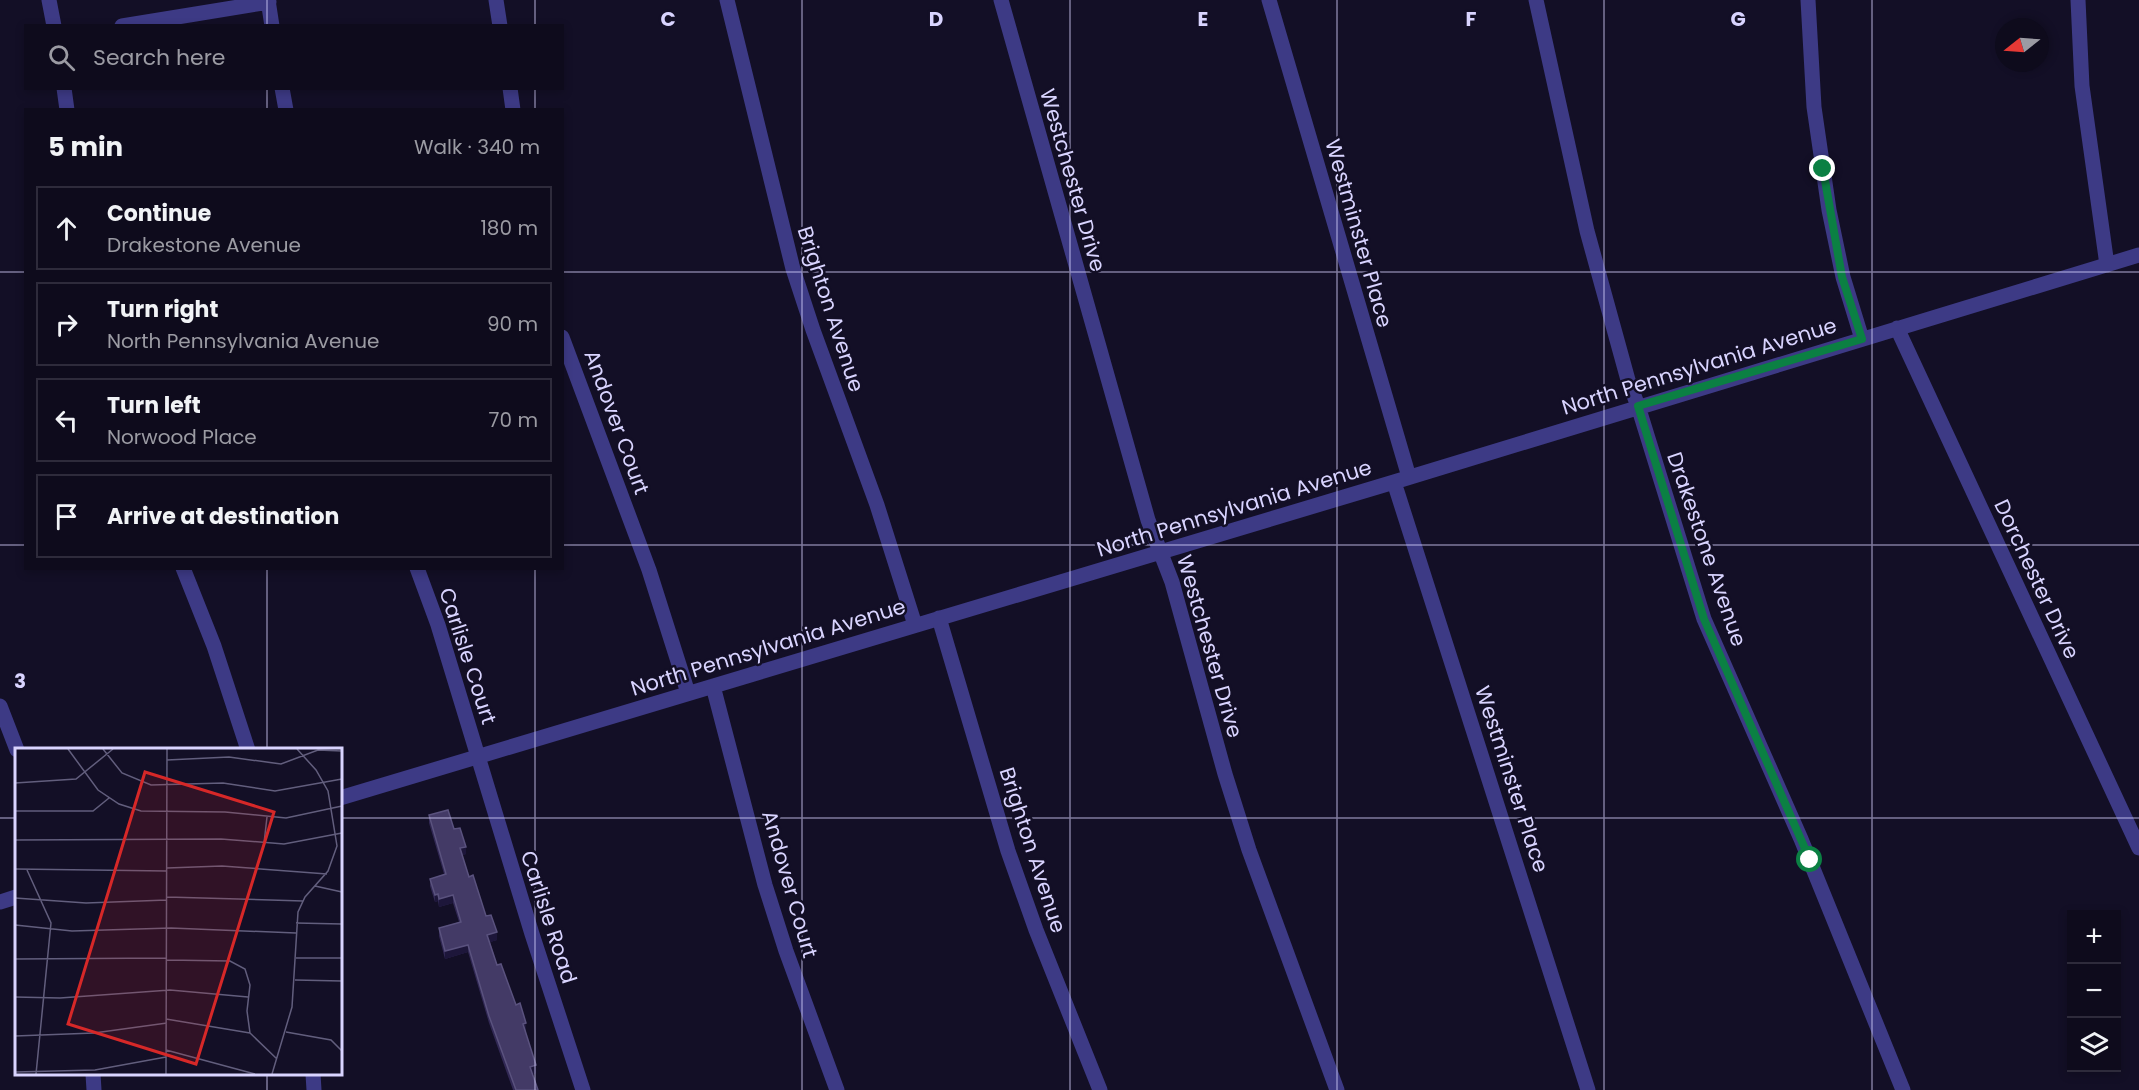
<!DOCTYPE html>
<html lang="en">
<head>
<meta charset="utf-8">
<style>
  body { margin:0; font-family:Poppins,sans-serif; background:#1c1929; color:#f1f3f6 }
  .controls { position:absolute; right:18px; bottom:18px; display:grid; overflow:hidden; border-radius:0px; box-shadow:0 3px 9px #0003 }
  .controls button { width:54px; height:54px; display:grid; place-items:center; padding:0; border:0; border-bottom:2px solid #2e2b3b; background:#0e0b1c; color:#f1f3f6; font:30px sans-serif }
  .compass { position:absolute; left:1995px; top:18px; width:54px; height:54px; border-radius:50%; background:#0e0b1c; box-shadow:0 3px 9px #0003; rotate:253deg }
  .stop { position:absolute; width:18px; height:18px; margin:-14px; border:4px solid #0b8043; border-radius:50%; background:#fff }
  .stop.end { background:#0b8043; border-color:#fff; box-shadow:0 2px 6px #0008 }
  .list { margin:0; padding:0; list-style:none }
  h2 { display:flex; justify-content:space-between; align-items:center; height:78px; margin:0; padding:0 24px; font-size:26px }
  h2 small { font-size:20px; font-weight:400; color:#9b9ba3 }
  .list li { display:grid; grid-template-columns:39px 1fr auto; gap:18px; align-items:center; box-sizing:border-box; height:84px; margin:0 12px 12px; padding:0 12px; border:2px solid #2e2b3b; border-radius:0px }
  .list b { display:block; font-size:22px; white-space:nowrap }
  .list p { margin:0; font-size:20px; white-space:nowrap; color:#9b9ba3 }
  .list em { font-size:20px; font-style:normal; color:#9b9ba3 }
  .icon { flex:none; width:33px; height:33px; fill:none; stroke:currentColor; stroke-width:2; stroke-linecap:round; stroke-linejoin:round }
  .map { position:relative; flex:none; width:2139px; height:1090px; overflow:hidden }
  .search { position:absolute; background:#0e0b1c; box-shadow:0 3px 9px #0003; left:24px; top:24px; width:540px; height:66px; display:flex; align-items:center; gap:15px; box-sizing:border-box; padding:0 21px; border-radius:0px; color:#9b9ba3; font-size:22px }
  .panel { position:absolute; background:#0e0b1c; box-shadow:0 3px 9px #0003; left:24px; top:108px; width:540px; height:462px; border-radius:0px }
  .map>svg:first-child { display:block }
</style>
</head>
<body>
<div class="map">
<svg width="2139" height="1090" viewBox="0 0 2139 1090">
  <rect width="100%" height="100%" fill="#130f26"/>
  <g fill="none" stroke-linecap="round" stroke-linejoin="round">
    <path stroke="#3d3a85" stroke-width="15" d="M49 0 54 26
      M268 0 272 26
      M496 0 500 26
      M727 0 793 269 813 330 877 505 915 625
      M1001 0 1148 520 1172 582 1225 774 1249 850 1337 1090
      M1269 0 1409 477
      M1536 0 1587 231 1628 380 1638 406 1704 619 1801 839 1903 1090
      M1808 0 1814 107 1829 210 1843 277 1862 339
      M2078 0 2082 86 2107 265
      M122 26 269 2
      M64 88 67 110
      M282 88 286 110
      M510 88 513 110
      M1897 328 2139 848
      M562 337 649 570 688 693
      M1394 482 1588 1090
      M183 568 214 646 248 750
      M417 568 438 625 532 934 583 1090
      M939 618 1008 851 1036 930 1100 1090
      M713 686 765 885 786 951 837 1090
      M0 706 17 750
      M340 798 1394 482 2139 255
      M0 902 16 897
      M93 1074 94 1090
      M313 1074 314 1090"/>
  </g>
  <path fill="#312854" d="M429 815 454 829 466 854 462 855 469 877 497 940 490 942 497 965 516 1005 526 1030 525 1031 536 1073 533 1074 538 1090H513L489 1023 468 952 445 959 439 936V928L459 922 453 903 439 907 438 901 435 902 430 886V879L444 874 429 823Z"/>
  <path fill="#1d163a" d="M466 847V854L460 856V848Z
    M438 894V901L435 902V895Z
    M453 895V903L439 907V899Z
    M497 932V940L487 943V935Z
    M468 945V952L445 959V951Z
    M526 1023V1030L523 1031V1024Z
    M536 1065V1073L530 1075V1067Z"/>
  <path fill="#433a66" stroke="#5a527e" stroke-width="1.5" d="M448 810 454 829 460 828 466 847 460 848 469 877 473 875 486 916 491 915 497 932 487 935 497 965 501 964 516 1005 520 1003 526 1023 523 1024 536 1065 530 1067 538 1090H516L489 1016 468 945 445 951 439 928 461 922 453 895 439 899 438 894 435 895 430 879 446 874 429 815Z"/>
  <g fill="none" stroke-linecap="round" stroke-linejoin="round">
    <path stroke="#0b8043" stroke-width="8" d="M1810 860 1704 619 1638 406 1862 339 1842 277 1823 169"/>
  </g>
  <path fill="none" stroke="#d9d4ff" stroke-width="1.5" stroke-opacity="0.55" d="M267 0V26M535 0V26M802 0V1090M1070 0V1090M1337 0V1090M1604 0V1090M1872 0V1090M267 88V110M535 88V110M0 272H26M562 272H2139M0 545H26M562 545H2139M267 568V750M535 568V1090M0 818H16M340 818H2139M267 1074V1090"/>
  <g text-anchor="middle" dominant-baseline="central" stroke-width="5" stroke-linejoin="round" paint-order="stroke">
    <g font-size="21" fill="#d9d4ff" stroke="#130f26">
      <text transform="translate(1073 180) rotate(74)">Westchester Drive</text>
      <text transform="translate(1359 233) rotate(74)">Westminster Place</text>
      <text transform="translate(831 309) rotate(72)">Brighton Avenue</text>
      <text transform="translate(1699 366) rotate(-17)">North Pennsylvania Avenue</text>
      <text transform="translate(617 422) rotate(70)">Andover Court</text>
      <text transform="translate(1234 508) rotate(-17)">North Pennsylvania Avenue</text>
      <text transform="translate(1707 549) rotate(71)">Drakestone Avenue</text>
      <text transform="translate(2037 579) rotate(65)">Dorchester Drive</text>
      <text transform="translate(1210 646) rotate(74)">Westchester Drive</text>
      <text transform="translate(768 647) rotate(-17)">North Pennsylvania Avenue</text>
      <text transform="translate(468 656) rotate(72)">Carlisle Court</text>
      <text transform="translate(1512 779) rotate(72)">Westminster Place</text>
      <text transform="translate(1033 850) rotate(72)">Brighton Avenue</text>
      <text transform="translate(790 884) rotate(74)">Andover Court</text>
      <text transform="translate(549 917) rotate(72)">Carlisle Road</text>
    </g>
  </g>
  <g transform="translate(15 748)">
    <rect width="327" height="327" fill="#130f26"/>
    <path fill="none" stroke="#625e7d" stroke-width="1.5" d="M53 1 83 42 104 56 126 63 210 64 271 70 327 58M88 1 107 25 136 37 208 35 260 43 327 31M152 12 214 9 266 16 303 2 327 3M0 35 61 31 98 1M0 63H78L94 50M0 92 206 91 269 96 327 85M249 95 252 69M152 120 207 118 312 126M0 121 152 123M12 122 36 175 21 326M300 138 327 144M152 149 288 153M0 150 71 155 152 152M281 175 327 176M0 177 57 183 156 180 281 185M281 210H327M0 211 152 210M152 212 215 213 230 221 235 237 232 263 235 285 262 311M280 232 327 233M0 249 45 250 155 242 233 249M151 271 235 285M271 284 316 292 327 303M0 288 79 285 152 275M151 302 240 326M0 324 80 322 151 309M151 326 152 1M257 326 277 259 283 164 290 149 313 123 322 98 313 43 301 22 282 1"/>
    <path fill="#d62828" fill-opacity="0.15" stroke="#d62828" stroke-width="3" d="M130 24 259 64 181 316 53 276Z"/>
    <rect width="327" height="327" fill="none" stroke="#d9d4ff" stroke-width="3"/>
  </g>
  <g font-size="20" text-anchor="middle" font-weight="bold" fill="#d9d4ff" stroke="#130f26" stroke-width="5" stroke-linejoin="round" paint-order="stroke">
    <text x="668" y="26">C</text>
    <text x="936" y="26">D</text>
    <text x="1203" y="26">E</text>
    <text x="1471" y="26">F</text>
    <text x="1738" y="26">G</text>
    <text x="20" y="688">3</text>
  </g>
</svg>
<div class="controls">
<button>+</button>
<button>−</button>
<button><svg class="icon" aria-label="layers" viewBox="0 0 24 24"><path d="M12 4l9 5-9 5-9-5zM3 14l9 5 9-5"/></svg></button>
</div>
<svg class="compass" viewBox="-18 -18 36 36"><path d="M0-13l5 13h-10z" fill="#e53935"/><path d="M0 13l5-13h-10z" fill="#9b9ba3"/></svg>
<div class="stop" style="left:1810px;top:860px"></div>
<div class="stop end" style="left:1823px;top:169px"></div>
<div class="search"><svg class="icon" aria-label="search" viewBox="0 0 24 24"><circle cx="10" cy="10" r="6"/><path d="M15 15l6 6"/></svg>Search here</div>
<section class="panel">
<h2>5 min<small>Walk · 340 m</small></h2>
<ul class="list">
<li><svg class="icon" aria-label="ahead" viewBox="0 0 24 24"><path d="M12 20V5M6 11l6-6 6 6"/></svg><div><b>Continue</b><p>Drakestone Avenue</p></div><em>180 m</em></li>
<li><svg class="icon" aria-label="right" viewBox="0 0 24 24"><path d="M7 20v-9h11M14 6l5 5-5 5"/></svg><div><b>Turn right</b><p>North Pennsylvania Avenue</p></div><em>90 m</em></li>
<li><svg class="icon" aria-label="left" viewBox="0 0 24 24"><path d="M17 20v-9H6M10 6l-5 5 5 5"/></svg><div><b>Turn left</b><p>Norwood Place</p></div><em>70 m</em></li>
<li><svg class="icon" aria-label="arrive" viewBox="0 0 24 24"><path d="M6 21V4h12l-3 4 3 4H6"/></svg><div><b>Arrive at destination</b></div></li>
</ul>
</section>
</div>
</body>
</html>
